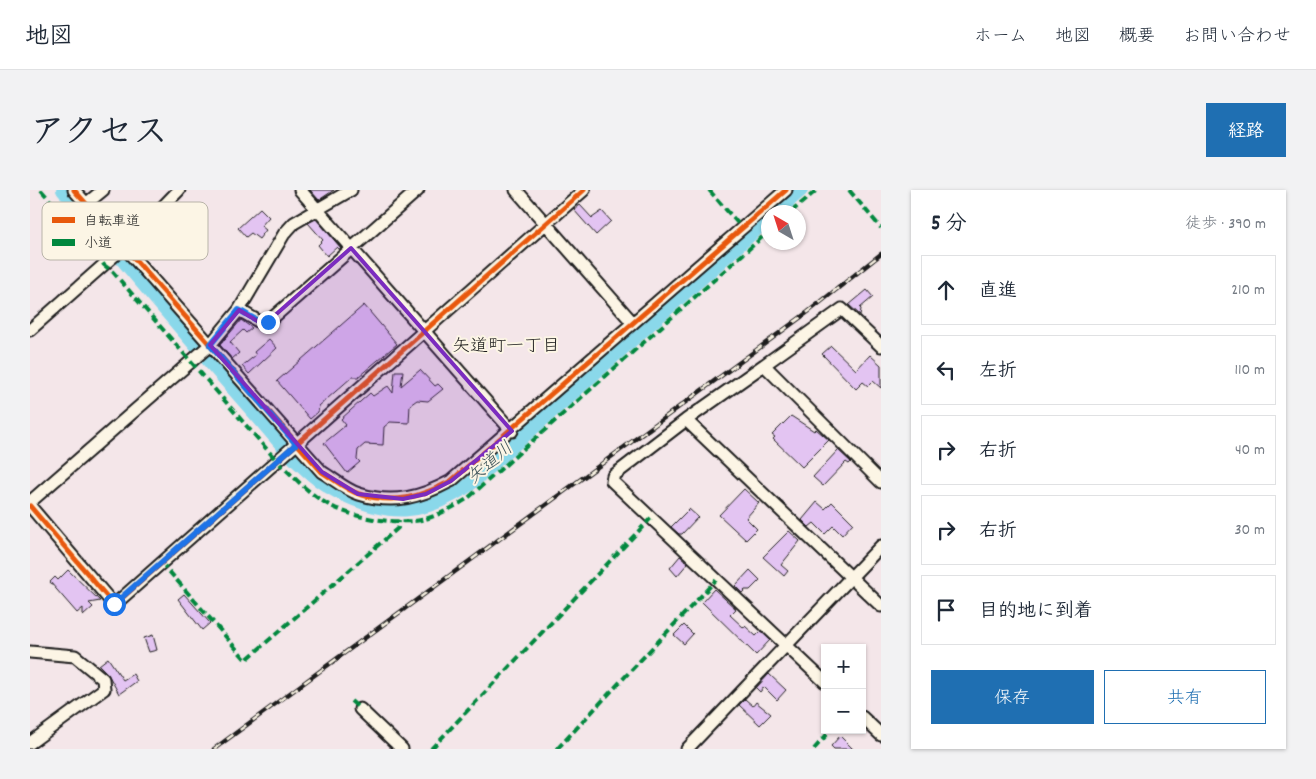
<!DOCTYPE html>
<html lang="ja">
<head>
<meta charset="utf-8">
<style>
  body { margin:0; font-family:Dekko,"Klee One",sans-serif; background:#f2f2f3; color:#1f2937 }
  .controls { position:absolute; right:15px; bottom:15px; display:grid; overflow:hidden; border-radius:0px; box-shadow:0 1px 4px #0004 }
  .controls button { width:45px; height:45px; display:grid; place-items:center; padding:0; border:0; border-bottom:1px solid #e0e1e3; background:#fff; color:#1f2937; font:25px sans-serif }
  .compass { position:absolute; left:731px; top:15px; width:45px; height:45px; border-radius:50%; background:#fff; box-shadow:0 1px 4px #0004; rotate:321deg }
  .stop { position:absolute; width:15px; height:15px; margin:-11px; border:4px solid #1a73e8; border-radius:50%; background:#fff }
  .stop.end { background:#1a73e8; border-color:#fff; box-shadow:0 1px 5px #0008 }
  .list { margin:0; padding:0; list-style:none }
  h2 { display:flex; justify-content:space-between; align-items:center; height:65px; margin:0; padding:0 20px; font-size:21px }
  h2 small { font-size:16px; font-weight:400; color:#747a83 }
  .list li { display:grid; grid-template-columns:32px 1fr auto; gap:15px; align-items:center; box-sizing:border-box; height:70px; margin:0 10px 10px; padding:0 10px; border:1px solid #e0e1e3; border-radius:0px }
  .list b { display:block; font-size:19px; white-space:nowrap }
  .list em { font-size:16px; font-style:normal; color:#747a83 }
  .actions { display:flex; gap:10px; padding:15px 20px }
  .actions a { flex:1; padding:11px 0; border:1px solid #1f6fb2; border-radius:0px; text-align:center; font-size:18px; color:#1f6fb2 }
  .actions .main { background:#1f6fb2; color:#fff }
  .icon { flex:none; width:28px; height:28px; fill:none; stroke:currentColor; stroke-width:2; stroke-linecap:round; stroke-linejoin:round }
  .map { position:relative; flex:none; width:851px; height:559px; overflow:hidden; border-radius:0px }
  header { display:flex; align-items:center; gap:30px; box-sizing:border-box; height:70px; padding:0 25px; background:#fff; border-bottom:1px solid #e0e1e3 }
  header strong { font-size:24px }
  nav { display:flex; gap:28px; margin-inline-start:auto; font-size:18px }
  .intro { display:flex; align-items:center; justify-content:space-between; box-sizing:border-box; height:120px; padding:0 30px }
  h1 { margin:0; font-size:35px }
  .button { padding:12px 22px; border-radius:0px; background:#1f6fb2; color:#fff; font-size:18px; font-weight:700 }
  main { display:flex; gap:30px; padding:0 30px }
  aside { flex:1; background:#fff; border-radius:0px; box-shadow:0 1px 4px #0004 }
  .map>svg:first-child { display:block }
</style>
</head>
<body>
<header>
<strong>地図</strong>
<nav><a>ホーム</a><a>地図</a><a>概要</a><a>お問い合わせ</a></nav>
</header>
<div class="intro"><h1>アクセス</h1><a class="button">経路</a></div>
<main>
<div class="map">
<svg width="851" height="559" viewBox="0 0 851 559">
  <rect width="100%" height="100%" fill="#f4e6e9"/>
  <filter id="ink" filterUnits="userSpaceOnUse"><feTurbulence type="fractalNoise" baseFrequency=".02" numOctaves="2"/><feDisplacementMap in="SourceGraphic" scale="10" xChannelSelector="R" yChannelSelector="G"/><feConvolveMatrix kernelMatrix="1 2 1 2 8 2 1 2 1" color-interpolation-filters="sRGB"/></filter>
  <g filter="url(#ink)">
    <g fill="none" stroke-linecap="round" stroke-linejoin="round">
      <path stroke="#8ad8ea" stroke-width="14" d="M33 0C96 73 157 147 221 219 247 248 272 284 308 302 359 327 392 326 439 295L738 29
        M746 22 771 0"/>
    </g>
    <path fill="#e3c4f2" stroke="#1c1c1c" d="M280 0H304L289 10Z
      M550 15 562 28 572 21 581 31 566 45 544 20Z
      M230 18 239 27 231 36 236 40 229 49 221 43 216 47 208 38Z
      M286 29 311 58 309 59 307 57 297 66 288 55 293 50 278 33Z
      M837 100 843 107 830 118 831 119 830 125 819 115Z
      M334 115 367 154 328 187H322L289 216 288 222 280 229 247 191Z
      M211 130 222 138 216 143 213 140 200 152 209 163 202 169 190 155Z
      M239 149 247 158 219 184 212 176 226 165 224 162Z
      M801 156 826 180 840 165 851 175V198L843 191 838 196 833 192 826 199 792 164Z
      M390 180 405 196 408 194 413 199 398 211 387 210 380 215 379 233 360 232 354 237 353 255 335 254 328 260 327 269 330 272 317 283 294 253 316 235 311 229 340 203 343 206 358 196 363 203 365 181H373L371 196Z
      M761 226 784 241 786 239 799 250 772 277 743 249 745 247 742 245Z
      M808 260 821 272 819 274 816 272 793 296 783 287Z
      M714 299 729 313 716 328 727 339 716 350 689 325Z
      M787 312 795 319 802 312 823 333 812 345 803 336 795 344 784 333 779 337 772 330Z
      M659 319 668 327 652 344H649L641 337Z
      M759 341 770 351 751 375 758 381 754 386 733 367Z
      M650 366 658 373 647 386 640 378Z
      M38 380 70 411 59 413 63 417 53 426V418L47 423 20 392 25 387 28 390Z
      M720 380 730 390 720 400H715L712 403 705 396Z
      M684 399 706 419 700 425 714 438 715 436 726 446 731 441 740 450 726 465 672 412Z
      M154 404 180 433 172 440 148 409Z
      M654 435 663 444 654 454 644 445Z
      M123 445 127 460 119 462 114 448Z
      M78 468 93 490 103 484 107 491 89 504 78 484 69 475Z
      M739 484 756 500 747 510 734 497 730 502 726 498Z
      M715 509 723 516 726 512 741 524 730 535 709 515Z
      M810 546 823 559H804L801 556Z"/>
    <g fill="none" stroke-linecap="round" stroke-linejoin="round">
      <g stroke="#1c1c1c" stroke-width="15">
        <path id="minor" d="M44 0 292 282C304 289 316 300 329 304 364 315 391 307 421 291L756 0
          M270 0 482 241
          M486 0 603 133
          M56 14 73 0
          M209 120 233 134 238 132 388 0
          M0 140 94 57 149 0
          M734 175 812 119 851 156
          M656 230 734 175 851 292
          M0 312 180 155 209 120 254 44 264 33 321 0
          M0 316 84 415 554 0
          M0 462 45 466 73 489 74 499 0 553
          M795 492 582 291 583 286 656 230 851 416
          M330 519 372 559
          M832 527 851 545
          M657 559 851 356"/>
      </g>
      <use href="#minor" stroke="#fcf5e5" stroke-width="11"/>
      <g stroke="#1c1c1c" stroke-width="4.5">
        <path id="rail" d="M184 559 778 122 851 64"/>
      </g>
      <use href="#rail" stroke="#fcf5e5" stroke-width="2.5" stroke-dasharray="8" stroke-linecap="butt"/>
      <path stroke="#00873e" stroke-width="4" stroke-dasharray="8 4" stroke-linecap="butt" d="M11 0 64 60 74 75 83 82 247 271C262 285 276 301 294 312 318 327 355 333 384 331 401 330 422 318 437 309L738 42
        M679 0 712 38
        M819 0 851 38
        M761 22 787 0
        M131 372 216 470 368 338 369 330
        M321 511 330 519
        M401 559 621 328
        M527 559 686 390
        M784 559 801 540"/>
      <g stroke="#fcf5e5" stroke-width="8">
        <path id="cycleway" d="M44 0 292 282C304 289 316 300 329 304 364 315 391 307 421 291L756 0
          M0 316 84 415 554 0"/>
      </g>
      <use href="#cycleway" stroke="#e8590c" stroke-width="5"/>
    </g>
  </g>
  <g fill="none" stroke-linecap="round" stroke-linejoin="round" filter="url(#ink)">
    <path stroke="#1a73e8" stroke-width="6" d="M84 414 266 254 180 155 209 120 233 134 238 132"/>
  </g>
  <path fill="#7b2cbf" fill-opacity="0.2" stroke="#7b2cbf" stroke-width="4" stroke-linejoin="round" d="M321 58 482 241 421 291 396 304 373 309 328 304 292 282 180 155 209 120 234 135Z"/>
  <g text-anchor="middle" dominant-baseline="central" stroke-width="4" stroke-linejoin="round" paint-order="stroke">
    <g font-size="18" fill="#1c1c1c" stroke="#fcf5e5">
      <text x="476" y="157">矢道町一丁目</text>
    </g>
    <g font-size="18" font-style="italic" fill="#3d545a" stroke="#fcf5e5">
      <text transform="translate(461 274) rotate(-41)">矢道川</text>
    </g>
  </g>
  <rect x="12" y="12" width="166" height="58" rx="8" fill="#fcf5e5" stroke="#b9b4a9" stroke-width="1"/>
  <rect x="22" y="27" width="23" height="6" fill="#e8590c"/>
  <rect x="22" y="49" width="23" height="7" fill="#00873e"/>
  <g font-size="14" fill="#1c1c1c">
    <text x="54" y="35">自転車道</text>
    <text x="54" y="57">小道</text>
  </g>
</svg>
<div class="controls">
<button>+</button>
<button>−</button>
</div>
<svg class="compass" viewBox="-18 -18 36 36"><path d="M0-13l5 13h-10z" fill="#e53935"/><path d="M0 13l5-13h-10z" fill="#747a83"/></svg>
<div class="stop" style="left:84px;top:414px"></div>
<div class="stop end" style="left:238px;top:132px"></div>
</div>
<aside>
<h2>5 分<small>徒歩 · 390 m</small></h2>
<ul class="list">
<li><svg class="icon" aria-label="ahead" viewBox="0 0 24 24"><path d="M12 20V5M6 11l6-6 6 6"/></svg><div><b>直進</b></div><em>210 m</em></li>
<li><svg class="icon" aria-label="left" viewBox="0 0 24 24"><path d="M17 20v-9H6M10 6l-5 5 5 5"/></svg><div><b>左折</b></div><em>110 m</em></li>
<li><svg class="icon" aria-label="right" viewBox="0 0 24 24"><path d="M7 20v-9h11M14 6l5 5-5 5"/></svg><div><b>右折</b></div><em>40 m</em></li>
<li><svg class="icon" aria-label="right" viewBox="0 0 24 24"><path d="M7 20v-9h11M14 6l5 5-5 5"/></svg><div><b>右折</b></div><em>30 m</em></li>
<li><svg class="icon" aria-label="arrive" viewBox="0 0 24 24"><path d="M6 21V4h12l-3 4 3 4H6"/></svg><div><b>目的地に到着</b></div></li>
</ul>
<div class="actions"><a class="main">保存</a><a>共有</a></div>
</aside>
</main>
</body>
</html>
